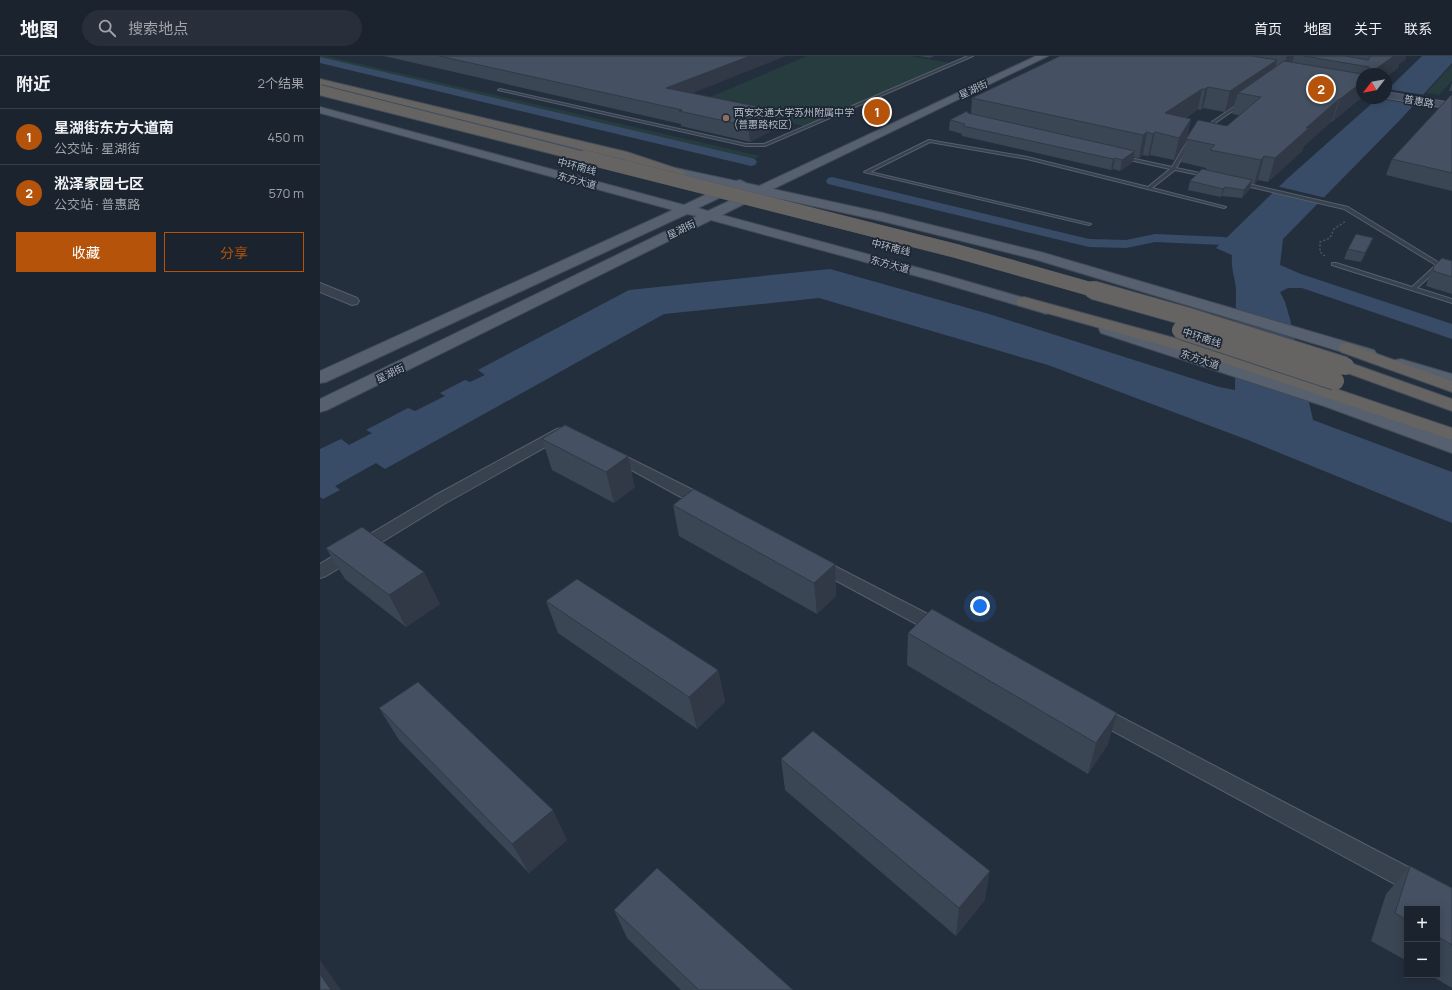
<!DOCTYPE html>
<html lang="zh">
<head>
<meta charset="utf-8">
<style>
  body { margin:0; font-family:Manrope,"Noto Sans SC",sans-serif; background:#282f3a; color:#f1f3f6 }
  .controls { position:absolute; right:12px; bottom:12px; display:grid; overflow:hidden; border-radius:0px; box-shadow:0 2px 10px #0003 }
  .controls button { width:36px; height:36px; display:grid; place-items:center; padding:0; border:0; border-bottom:1px solid #39404a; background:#1b232e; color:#f1f3f6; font:20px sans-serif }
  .compass { position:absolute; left:1036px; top:12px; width:36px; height:36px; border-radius:50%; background:#1b232e; box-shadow:0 2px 10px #0003; rotate:239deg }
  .you { position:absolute; left:660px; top:550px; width:14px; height:14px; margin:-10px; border:3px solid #fff; border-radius:50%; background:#1a73e8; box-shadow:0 0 0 6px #1a73e833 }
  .badge { display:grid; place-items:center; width:26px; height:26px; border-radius:50%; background:#b45309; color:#fff; font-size:13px; font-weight:700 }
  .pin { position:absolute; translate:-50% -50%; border:2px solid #fff; box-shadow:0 1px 4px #0006 }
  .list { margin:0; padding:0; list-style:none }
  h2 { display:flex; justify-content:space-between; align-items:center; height:52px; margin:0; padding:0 16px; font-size:17px }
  h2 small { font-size:13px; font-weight:400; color:#a0a4aa }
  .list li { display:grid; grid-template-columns:26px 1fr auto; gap:12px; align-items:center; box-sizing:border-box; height:56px; padding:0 16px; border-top:1px solid #39404a }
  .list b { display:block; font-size:15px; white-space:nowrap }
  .list p { margin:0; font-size:13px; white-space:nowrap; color:#a0a4aa }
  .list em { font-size:13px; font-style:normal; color:#a0a4aa }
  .actions { display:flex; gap:8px; padding:12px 16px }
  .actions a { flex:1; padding:9px 0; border:1px solid #b45309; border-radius:0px; text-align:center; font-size:14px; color:#b45309 }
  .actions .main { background:#b45309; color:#fff }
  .icon { flex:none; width:22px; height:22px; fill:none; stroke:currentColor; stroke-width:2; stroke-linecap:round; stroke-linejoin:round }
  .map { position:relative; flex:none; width:1132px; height:934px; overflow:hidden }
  header { display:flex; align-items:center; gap:24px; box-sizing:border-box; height:56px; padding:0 20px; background:#1b232e; border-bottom:1px solid #39404a }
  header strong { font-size:19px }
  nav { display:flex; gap:22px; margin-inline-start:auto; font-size:14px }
  .search { width:280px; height:36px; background:#282f3a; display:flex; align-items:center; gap:10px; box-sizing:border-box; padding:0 14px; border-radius:22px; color:#a0a4aa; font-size:15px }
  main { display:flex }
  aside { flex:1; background:#1b232e }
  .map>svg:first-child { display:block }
</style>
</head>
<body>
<header>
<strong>地图</strong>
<div class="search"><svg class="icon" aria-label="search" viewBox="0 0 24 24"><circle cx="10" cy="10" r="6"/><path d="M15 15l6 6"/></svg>搜索地点</div>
<nav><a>首页</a><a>地图</a><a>关于</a><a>联系</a></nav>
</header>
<main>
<aside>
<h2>附近<small>2个结果</small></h2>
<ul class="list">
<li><span class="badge">1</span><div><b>星湖街东方大道南</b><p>公交站 · 星湖街</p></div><em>450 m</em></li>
<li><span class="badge">2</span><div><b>淞泽家园七区</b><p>公交站 · 普惠路</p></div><em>570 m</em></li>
</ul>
<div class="actions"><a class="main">收藏</a><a>分享</a></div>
</aside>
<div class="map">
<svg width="1132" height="934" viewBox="0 0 1132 934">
  <rect width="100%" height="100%" fill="#242f3e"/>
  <path fill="#263c3f" d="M0 0H5L440 100 432 104 0 2Z
    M487 0H590L631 7 484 70 378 46Z
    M1132 9V25L1119 39 1106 37Z"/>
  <path fill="#394c67" d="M1102 0H1132V7L1080 64 963 183 960 209 981 218 1132 268V283L982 232H968L960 236 965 246 970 263 993 364 1132 416V467L928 384 728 309 499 242 344 258 65 413 56 407 15 430 20 434 3 443 0 441V393L21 383 29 389 52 377 46 374 88 352 95 355 125 340 120 337 145 324 150 326 165 319 158 314 309 234 510 213 669 258 899 331 915 334 916 232C914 219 911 212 912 199L896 192 968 122 1058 42H1066V35Z"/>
  <path fill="#242f3e" d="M1066 33 1105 39 1096 49 1056 42H1066Z
    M956 130 1006 142 1000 148 950 136Z"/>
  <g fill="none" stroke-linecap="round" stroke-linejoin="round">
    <path fill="#394c67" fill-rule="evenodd" d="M0 1 431 102 435 103 437 106 435 109 431 110 0 7Z
      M512 121 769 183 806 184 835 178 903 181 908 182 910 185 908 188 903 189 835 186 806 192 769 191 508 128 506 125 508 122Z"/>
    <g stroke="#565f6c" stroke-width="2">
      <path id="service" d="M648 0H653L445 90H426L178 34 180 33 426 88H444Z
        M921 46 924 47 885 74H883V72Z
        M609 84 707 101 828 131 850 113 801 102V100L852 111 867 86 869 85 871 86 856 112 889 119V121L855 114 832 132 906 151 904 152 707 103 610 86 550 116 771 168 769 169 544 116Z
        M920 126 1028 151 1121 208 1132 210V214L1120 211 1097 232 1132 243V247L1012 209V207H1016L1092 231 1116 209 1024 153 918 128V127Z"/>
    </g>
    <g stroke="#565f6c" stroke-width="2">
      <path id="minor" d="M242 372 247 373 249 376 247 379 124 448 6 520 0 522V508L114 440 237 373Z
        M291 393 393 444 395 448 393 452 387 453 381 452 286 400 284 397 286 394Z
        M497 501 627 568 630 573 627 578 621 580 615 578 491 511 489 507 491 503Z
        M776 648 1132 834V859L769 662 766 656 769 650Z"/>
    </g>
    <g stroke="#565f6c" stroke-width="2">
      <path id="tertiary" d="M0 227 37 242 39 245 37 248 32 249 0 236Z"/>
    </g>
    <g stroke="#565f6c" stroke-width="2">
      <path id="secondary" d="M1066 36 1132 47V53L1066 42Z"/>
    </g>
    <g stroke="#414a57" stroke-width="2">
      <path id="primary" d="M716 0H728L453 133 563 157 724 197 1054 294 1057 298 1054 302 1048 303 1042 302 714 203 562 165 442 139 402 159 625 219 732 250 734 253 732 256 726 258 720 256 615 225 391 164 7 354 0 356V343L377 160 367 158 6 326 0 327V315L353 154 0 57V51L364 149 404 130 333 115 331 112 333 109 337 108 416 125 420 124 426 127 439 130ZM418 133 428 136 388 155 378 152Z
        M65 42 298 99 300 102 298 105 294 106 61 47 60 45Z
        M787 268 1018 342 1132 384V397L1004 350 781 277 779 273 781 269Z
        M1081 303 1132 318V329L1075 312 1072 308 1075 304Z"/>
    </g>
    <g stroke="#434c59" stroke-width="2">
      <path id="trunk" d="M0 23 307 96 364 115 366 118 364 121 360 122 299 102 0 29Z
        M704 241 913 298 1132 372V384L901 306 698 249 696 246 698 243Z
        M1027 287 1132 325V336L1021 296 1018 292 1021 288Z
        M1025 305 1132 343V355L1019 314 1016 310 1019 306Z"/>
    </g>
    <path stroke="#44595c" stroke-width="1.5" stroke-dasharray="2 2" stroke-linecap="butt" d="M1005 200 1000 196V186L1010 182 1014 173 1026 165"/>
    <use href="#service" fill="#38414e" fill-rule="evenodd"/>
    <use href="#minor" fill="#38414e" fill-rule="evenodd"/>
    <use href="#tertiary" fill="#38414e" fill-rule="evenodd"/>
    <use href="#secondary" fill="#465061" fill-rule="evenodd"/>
    <use href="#primary" fill="#56606e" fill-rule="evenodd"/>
    <use href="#trunk" fill="#656462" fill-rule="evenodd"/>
    <g stroke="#434c59" stroke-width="12" stroke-linecap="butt">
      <path id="trunk-bridge-far2" d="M0 34 269 102"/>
    </g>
    <g stroke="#434c59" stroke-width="14" stroke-linecap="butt">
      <path id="trunk-bridge-far1" d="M265 101 636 195 777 235"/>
    </g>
    <g stroke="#434c59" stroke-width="20" stroke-linecap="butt">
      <path id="trunk-bridge" d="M773 234 872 262 1025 310
        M861 274 1015 325"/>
    </g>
    <use href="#trunk-bridge-far2" stroke="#656462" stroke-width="10"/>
    <use href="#trunk-bridge-far1" stroke="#656462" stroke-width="14"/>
    <use href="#trunk-bridge" stroke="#656462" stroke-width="18"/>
  </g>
  <path fill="#3b4654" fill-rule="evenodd" d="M64 0H465L372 37 461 70 430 86 361 70V68Z
    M599 0H614L610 2Z
    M740 0H1086L1085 4 1079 8 1078 12 1066 21V18H1042L1041 42 1013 65H1012L984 90 982 95 948 126 938 124 934 128H931L930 133 922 142 902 140 901 141 868 134 870 125 886 114V112L861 106 866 86 854 104 830 99 828 100 823 99 819 102 814 101 813 106 800 115 793 113 791 114 642 80V78L629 74 630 64 648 57 651 58 652 42ZM914 49 912 58 919 59 907 70 867 82 871 63 866 62 878 53 881 54 883 52 905 56Z
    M1132 26V35H1129Z
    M1132 39V135L1066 119 1072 103Z
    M1053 182 1049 191 1041 206 1024 203 1028 193Z
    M1132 205V238L1106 230 1108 224 1114 210Z
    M222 383 315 431 294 447 232 414Z
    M353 449 515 508 516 540 497 558 359 480Z
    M6 492 120 548 86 571 25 523Z
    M226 545 398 614 405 646 377 673 238 577Z
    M588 577 788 688 768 718 587 609Z
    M59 652 247 784 209 817 79 684Z
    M461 703 665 844 636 880 465 734Z
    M1090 810 1132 832V932L1110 919H1117V853H1087V905L1051 885 1066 838Z
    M294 854 473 934H361L307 882Z"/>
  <path fill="#303945" d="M430 0H465L348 47 346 32Z
    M967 0H974L971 11 962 17Z
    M1074 0H1086L1085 4 1079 8 1078 12 1066 21V18H1050V17Z
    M957 4 952 24 918 37 914 49 905 56 910 35Z
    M1042 26V38L1041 42 1013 65 1020 43Z
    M888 31 883 52 881 54 885 33Z
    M882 33 878 53 843 78 845 57Z
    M1019 43 1012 65 984 90 982 95 948 126 955 102 986 72Z
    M460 55 461 70 430 86 428 70Z
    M871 63 866 86 854 104 859 82Z
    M827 76 823 99 819 102 823 79Z
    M835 76 830 99 828 100 833 78Z
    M815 95 813 106 800 115 802 104Z
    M944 100 938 124 934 128 941 104Z
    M795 102 793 113 791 114 793 103Z
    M932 124 930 133 922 142 924 134Z
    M905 131 902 140 901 141 903 133Z
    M1053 182 1049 191 1041 206 1045 197Z
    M308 400 315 431 294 447 286 416Z
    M515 508 516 540 497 558 494 527Z
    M104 516 120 548 86 571 69 539Z
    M398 614 405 646 377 673 369 641Z
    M797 657 788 688 768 718 776 687Z
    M233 754 247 784 209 817 192 788Z
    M670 815 665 844 636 880 639 852Z
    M0 904 21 934H11L0 918Z"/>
  <path fill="#455162" stroke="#303945" d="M119 0H430L346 32 460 55 428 70 359 55 362 54Z
    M740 0H932L957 4 910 35 888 31 885 33H882L845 57 871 63 859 82 835 76 833 78 827 76 823 79 652 42Z
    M984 0H1026L1048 4 1050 2 1049 0H1074L1050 17 1049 11Z
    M964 5 1042 18V26L1020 43H1019L986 72H989L955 102 944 100 941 104 890 94 895 89 866 83 878 64 907 70 941 41 918 37Z
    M1131 39H1132V117L1072 103Z
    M647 55 648 57 815 95 802 104 795 102 793 103 643 70 645 68 630 64Z
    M882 113 932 124 924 134 905 131 903 133 870 125Z
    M1036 178 1053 182 1045 197 1028 193Z
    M1122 202 1132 205V221L1113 215 1114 210Z
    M245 369 308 400 286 416 222 383Z
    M374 433 515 508 494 527 353 449Z
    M42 471 104 516 69 539 6 492Z
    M257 523 398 614 369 641 226 545Z
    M612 553 797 657 776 687 588 577Z
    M98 626 233 754 192 788 59 652Z
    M493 675 670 815 639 852 461 703Z
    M1090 810 1132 832V889L1117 880V853H1087V864L1075 857Z
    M337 812 473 934H379L294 854Z
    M0 918 11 934H0Z"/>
  <circle fill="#8d6e63" stroke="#1d2633" stroke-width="1.5" cx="406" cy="62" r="4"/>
  <g text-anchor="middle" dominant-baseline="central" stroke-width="3.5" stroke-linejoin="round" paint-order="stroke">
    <g font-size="10" fill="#b4bcc9" stroke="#1d2633">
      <text transform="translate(653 33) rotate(-25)">星湖街</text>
      <text transform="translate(1099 45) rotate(10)">普惠路</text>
      <text transform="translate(257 110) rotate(15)">中环南线</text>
      <text transform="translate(257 124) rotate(15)">东方大道</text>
      <text transform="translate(361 173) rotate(-26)">星湖街</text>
      <text transform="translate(571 191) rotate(14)">中环南线</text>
      <text transform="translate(570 208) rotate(15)">东方大道</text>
      <text transform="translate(882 281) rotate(18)">中环南线</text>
      <text transform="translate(880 303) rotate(18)">东方大道</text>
      <text transform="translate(70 317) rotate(-26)">星湖街</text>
    </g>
    <g font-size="10" fill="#b4bcc9" stroke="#1d2633" text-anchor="start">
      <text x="414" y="56">西安交通大学苏州附属中学<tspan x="414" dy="12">(普惠路校区)</tspan></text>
    </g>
  </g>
</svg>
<div class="controls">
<button>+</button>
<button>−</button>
</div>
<svg class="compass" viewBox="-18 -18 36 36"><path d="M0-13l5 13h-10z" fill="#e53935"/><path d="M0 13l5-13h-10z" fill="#a0a4aa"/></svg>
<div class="you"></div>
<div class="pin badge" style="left:557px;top:56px">1</div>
<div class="pin badge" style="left:1001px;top:33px">2</div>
</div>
</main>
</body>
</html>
